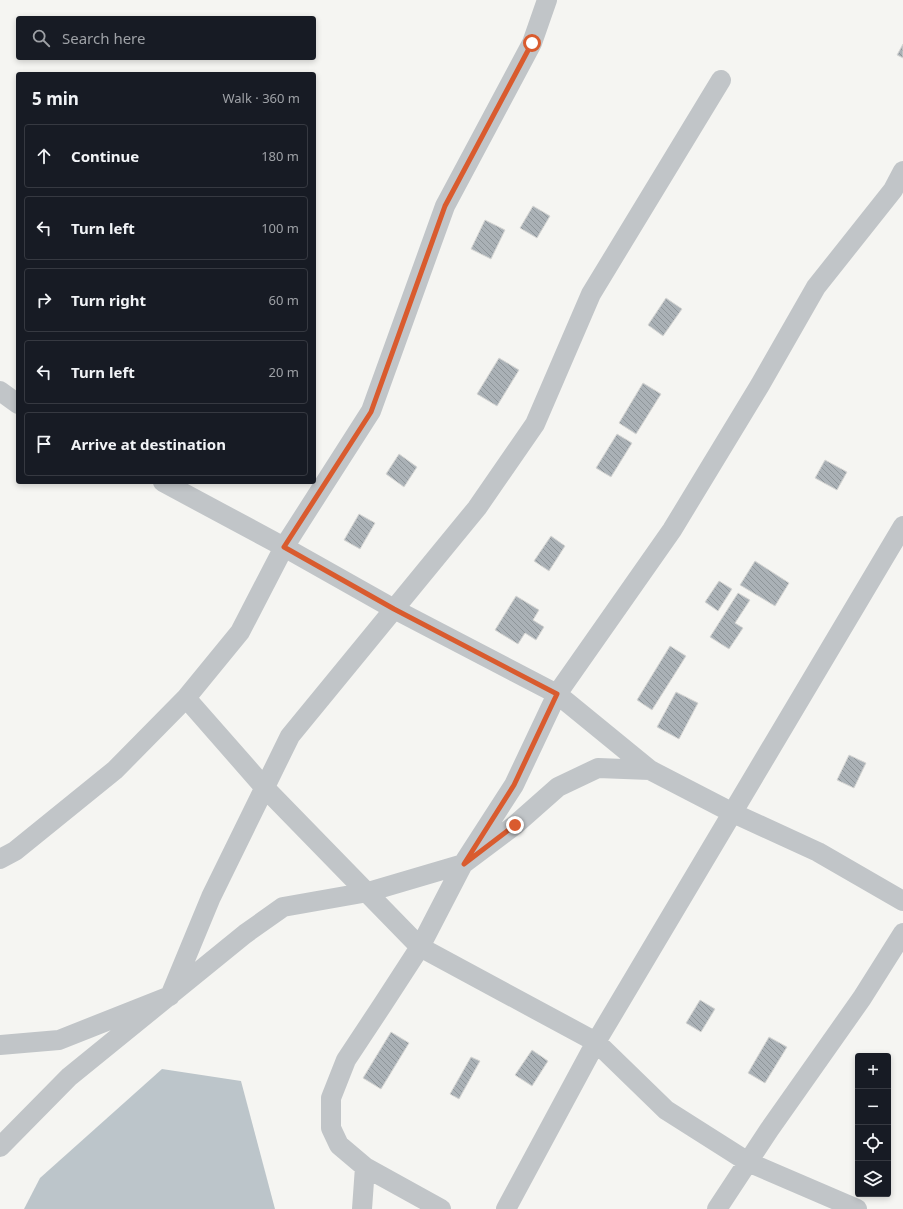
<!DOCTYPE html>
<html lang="en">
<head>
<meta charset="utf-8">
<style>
  body { margin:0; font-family:"Noto Sans",sans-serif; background:#20242c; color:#f1f3f6 }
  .controls { position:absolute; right:12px; bottom:12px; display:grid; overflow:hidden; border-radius:4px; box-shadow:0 2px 6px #0003 }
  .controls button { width:36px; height:36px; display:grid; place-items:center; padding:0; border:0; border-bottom:1px solid #363941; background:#171b24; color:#f1f3f6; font:20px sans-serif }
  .stop { position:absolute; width:12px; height:12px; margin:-9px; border:3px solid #d95b2e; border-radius:50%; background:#fff }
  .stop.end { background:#d95b2e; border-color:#fff; box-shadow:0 1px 4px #0008 }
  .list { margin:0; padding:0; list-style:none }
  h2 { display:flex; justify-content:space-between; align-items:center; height:52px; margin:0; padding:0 16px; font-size:17px }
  h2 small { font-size:13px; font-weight:400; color:#9ea1a6 }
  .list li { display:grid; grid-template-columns:26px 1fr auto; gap:12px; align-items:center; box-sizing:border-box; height:64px; margin:0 8px 8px; padding:0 8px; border:1px solid #363941; border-radius:4px }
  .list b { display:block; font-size:15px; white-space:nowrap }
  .list em { font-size:13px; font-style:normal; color:#9ea1a6 }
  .icon { flex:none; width:22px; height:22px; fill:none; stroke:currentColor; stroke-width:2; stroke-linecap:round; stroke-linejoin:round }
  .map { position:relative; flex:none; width:903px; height:1209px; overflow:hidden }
  .search { position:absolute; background:#171b24; box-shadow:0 2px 6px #0003; left:16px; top:16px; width:300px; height:44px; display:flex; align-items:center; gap:10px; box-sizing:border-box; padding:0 14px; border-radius:4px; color:#9ea1a6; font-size:15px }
  .panel { position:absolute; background:#171b24; box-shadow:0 2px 6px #0003; left:16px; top:72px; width:300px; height:412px; border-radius:4px }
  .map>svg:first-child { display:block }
</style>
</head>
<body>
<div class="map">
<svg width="903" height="1209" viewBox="0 0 903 1209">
  <defs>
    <pattern id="building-back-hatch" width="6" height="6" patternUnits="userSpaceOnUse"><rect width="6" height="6" fill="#aab1b6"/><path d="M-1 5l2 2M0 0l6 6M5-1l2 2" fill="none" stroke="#8e9599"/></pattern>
  </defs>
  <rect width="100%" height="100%" fill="#f5f5f2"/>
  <path fill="#bcc5ca" d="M162 1069 241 1081 275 1209H24L40 1178Z"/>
  <path fill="url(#building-back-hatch)" stroke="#d7d7d5" d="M903 44V58L897 55Z
    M533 206 550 216 537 238 520 228Z
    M485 220 505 230 491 259 471 249Z
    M666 298 682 309 663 336 648 325Z
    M499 358 519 370 497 406 477 394Z
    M643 383 661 394 636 434 619 423Z
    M617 434 632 443 611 477 596 468Z
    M399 454 417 467 404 487 386 474Z
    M825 460 847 472 837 490 815 478Z
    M359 514 375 523 360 549 344 540Z
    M551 536 565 546 549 571 534 561Z
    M755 561 789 583 775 606 740 585Z
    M719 581 732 589 718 611 705 602Z
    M738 593 750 600 735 623 743 628 729 649 710 637Z
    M516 596 539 610 533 620 544 627 536 640 525 633 518 644 495 630Z
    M670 646 686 656 652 710 637 700Z
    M676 692 698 703 679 739 657 727Z
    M849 755 866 763 854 788 837 780Z
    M700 1000 715 1009 701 1032 686 1023Z
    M391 1032 409 1043 381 1089 363 1078Z
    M769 1037 787 1047 765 1083 748 1073Z
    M532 1050 548 1061 532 1086 515 1075Z
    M471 1057 480 1061 459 1099 450 1094Z"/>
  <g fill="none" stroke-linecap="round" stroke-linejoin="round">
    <path stroke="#c1c5c8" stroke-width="20" d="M0 391 18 404
      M163 482 284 547 394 609 557 694 650 770 733 813 818 852 903 901
      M186 698 265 788 420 947 596 1042 666 1110 748 1162 857 1209
      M0 859 15 851 115 770 186 698 240 632 284 547 371 411 445 206 532 43 547 0
      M0 1045 59 1040 170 996 211 897 290 736 477 508 535 424 591 294 721 80
      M0 1147 69 1077 245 934 283 907 368 892 463 864 515 825 558 787 598 768 650 770
      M362 1209 365 1167
      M441 1209 365 1167 339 1145 331 1128V1098L346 1060 383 1004 420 947 463 864 514 785 557 694 672 530 760 385 816 287 893 190 903 171
      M506 1209 596 1042 903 526
      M717 1209 769 1130 862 998 903 933"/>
  </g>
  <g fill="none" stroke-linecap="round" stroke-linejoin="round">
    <path stroke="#d95b2e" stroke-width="5" d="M515 825 464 864 514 785 557 694 394 609 284 547 371 412 445 206 532 43"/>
  </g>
</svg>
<div class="controls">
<button>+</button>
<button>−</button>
<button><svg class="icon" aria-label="locate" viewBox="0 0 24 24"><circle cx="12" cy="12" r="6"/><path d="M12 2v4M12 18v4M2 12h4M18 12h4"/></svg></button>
<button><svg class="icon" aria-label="layers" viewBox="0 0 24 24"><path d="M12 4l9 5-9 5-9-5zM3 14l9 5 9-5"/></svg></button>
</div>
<div class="stop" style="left:532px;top:43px"></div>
<div class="stop end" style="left:515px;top:825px"></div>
<div class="search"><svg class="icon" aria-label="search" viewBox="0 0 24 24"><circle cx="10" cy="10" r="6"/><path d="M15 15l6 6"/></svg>Search here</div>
<section class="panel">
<h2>5 min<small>Walk · 360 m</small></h2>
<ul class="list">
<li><svg class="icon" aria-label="ahead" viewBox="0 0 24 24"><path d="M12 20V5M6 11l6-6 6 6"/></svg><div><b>Continue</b></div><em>180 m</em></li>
<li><svg class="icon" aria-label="left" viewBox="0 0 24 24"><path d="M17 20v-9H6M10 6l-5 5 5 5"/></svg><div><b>Turn left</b></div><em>100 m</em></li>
<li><svg class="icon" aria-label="right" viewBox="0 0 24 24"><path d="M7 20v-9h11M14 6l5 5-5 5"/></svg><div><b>Turn right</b></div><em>60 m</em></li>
<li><svg class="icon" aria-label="left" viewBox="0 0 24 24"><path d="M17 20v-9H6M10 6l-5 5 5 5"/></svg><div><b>Turn left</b></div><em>20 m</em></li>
<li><svg class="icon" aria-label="arrive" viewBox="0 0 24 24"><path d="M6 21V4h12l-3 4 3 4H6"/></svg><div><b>Arrive at destination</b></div></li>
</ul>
</section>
</div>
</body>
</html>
